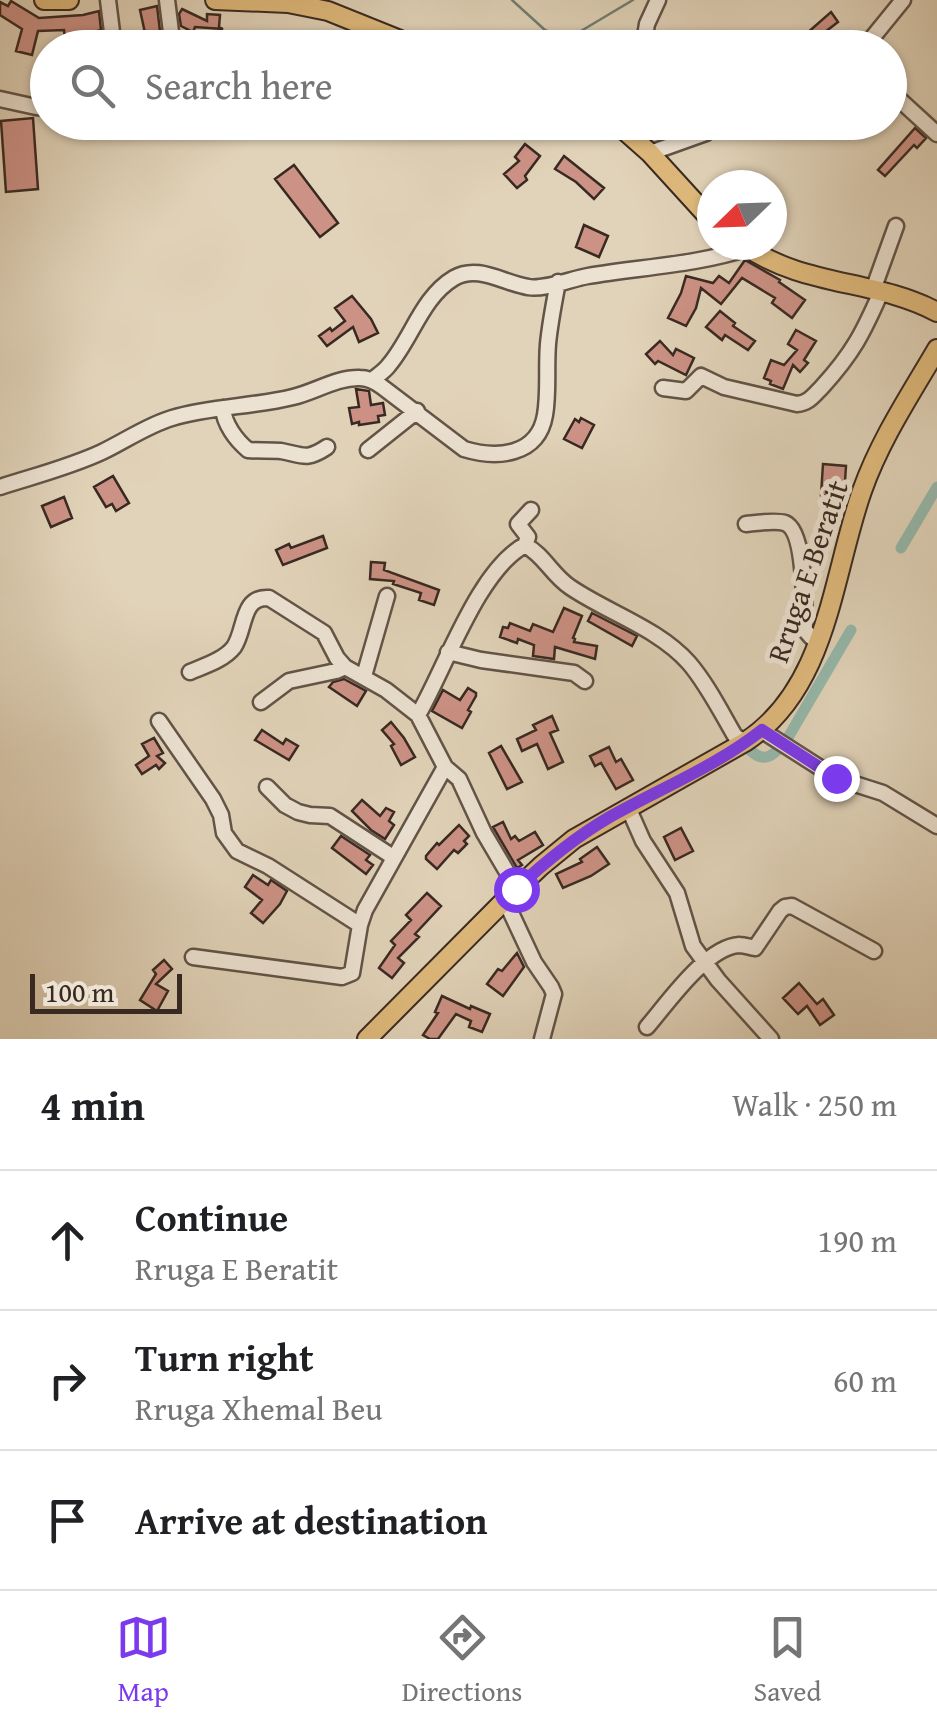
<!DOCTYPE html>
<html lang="en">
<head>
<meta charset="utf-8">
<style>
  body { margin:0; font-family:"Gentium Book Plus",serif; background:#f6f6f6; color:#202124 }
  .compass { position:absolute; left:697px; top:170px; width:90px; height:90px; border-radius:50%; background:#fff; box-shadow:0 2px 8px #0004; rotate:247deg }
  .scale { position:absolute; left:30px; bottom:25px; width:152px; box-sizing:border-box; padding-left:10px; border:5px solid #382921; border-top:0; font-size:28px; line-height:35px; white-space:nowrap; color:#382921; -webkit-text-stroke:8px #ece2d2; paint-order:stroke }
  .stop { position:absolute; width:30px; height:30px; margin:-22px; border:8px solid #7c3aed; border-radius:50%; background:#fff }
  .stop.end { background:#7c3aed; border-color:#fff; box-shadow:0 2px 10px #0008 }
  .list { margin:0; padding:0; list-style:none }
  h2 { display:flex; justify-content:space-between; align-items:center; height:130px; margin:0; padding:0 40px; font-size:42px }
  h2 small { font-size:32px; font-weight:400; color:#757577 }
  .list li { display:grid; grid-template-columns:65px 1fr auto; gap:30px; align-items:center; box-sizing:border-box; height:140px; padding:0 40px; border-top:2px solid #e0e0e0 }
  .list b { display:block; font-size:38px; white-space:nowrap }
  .list p { margin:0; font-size:32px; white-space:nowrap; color:#757577 }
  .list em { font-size:32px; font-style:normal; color:#757577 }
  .icon { flex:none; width:55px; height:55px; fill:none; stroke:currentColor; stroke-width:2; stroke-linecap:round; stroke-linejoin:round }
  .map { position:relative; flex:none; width:937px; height:1039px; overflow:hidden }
  .search { position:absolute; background:#fff; box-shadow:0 2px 8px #0004; left:30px; right:30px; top:30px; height:110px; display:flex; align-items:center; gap:25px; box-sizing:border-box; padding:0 35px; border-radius:55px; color:#757577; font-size:38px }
  .sheet { height:550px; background:#fff }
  nav { display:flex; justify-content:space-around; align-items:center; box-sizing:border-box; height:140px; border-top:2px solid #e0e0e0; background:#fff; font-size:28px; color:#757577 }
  nav a { display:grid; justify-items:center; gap:5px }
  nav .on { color:#7c3aed }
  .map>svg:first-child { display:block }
</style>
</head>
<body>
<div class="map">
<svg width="937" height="1039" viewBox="0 0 937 1039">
  <rect width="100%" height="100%" fill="#e1d3b9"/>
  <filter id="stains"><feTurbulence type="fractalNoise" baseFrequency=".002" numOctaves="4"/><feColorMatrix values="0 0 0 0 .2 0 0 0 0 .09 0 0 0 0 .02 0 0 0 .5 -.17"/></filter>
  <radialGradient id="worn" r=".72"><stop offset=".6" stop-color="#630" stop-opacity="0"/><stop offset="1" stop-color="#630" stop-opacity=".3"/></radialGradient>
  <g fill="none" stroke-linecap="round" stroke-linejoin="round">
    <path stroke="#707f74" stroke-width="2.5" d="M512 0 545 30 560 37 581 31 633 0"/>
    <path stroke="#95b8ab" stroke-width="11" d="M901 548 937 487
      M750 750C765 765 775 754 786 741L851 630"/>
  </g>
  <path fill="#cd9286" stroke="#382921" stroke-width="2.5" d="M11 1 39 18 83 15 99 11 101 30 84 35 86 48H66L64 30 38 31 32 55 16 51 22 29 0 15V2L8 6Z
    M157 6 162 48H145L143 33H145L140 10Z
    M182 9 207 21V14L220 15 219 27 223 29 195 27 193 32 181 26 179 14Z
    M831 12 838 22 816 39 823 48H790Z
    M33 118 38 189 6 192 1 121Z
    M915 128 926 138 917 148 914 145 885 176 878 170Z
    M525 144 540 156 525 176 527 180 517 188 504 174 519 161 515 157Z
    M564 156 604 188 594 199 576 182 555 169Z
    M294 165 338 223 320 237 275 179Z
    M584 225 608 236 599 257 576 247Z
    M745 260 780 280 779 282 805 300 792 318 772 303 775 298 742 278 721 304 701 288 696 308 686 326 668 318 681 293 686 276 713 283 719 276 729 283Z
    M352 296 371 319 378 333 359 342 353 327 327 346 319 336 330 328 332 331 345 321 335 308Z
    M720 311 735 323 733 326 755 341 748 350 725 335 722 340 706 327Z
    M796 330 816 341 804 360 808 363 800 372 793 365 783 389 770 384 771 381 764 378 771 360 784 365 797 350 788 344Z
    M660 341 673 355 676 349 694 358 686 375 658 361 655 364 646 354Z
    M356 389 369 391 371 405 383 403 385 415 378 416 379 422 359 425V422L352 424 349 408 359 407Z
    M581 418 594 425 582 448 564 439 575 419 579 422Z
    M823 464 846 466 844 497 821 495Z
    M113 476 129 503 116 511 112 504 106 507 94 487Z
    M64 497 72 518 51 527 42 506Z
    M323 536 327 548 283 565 276 550 289 544 291 548Z
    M371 562 385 563 384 570 439 590 434 605 419 600 421 593 393 584 394 581 370 579Z
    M564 608 582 616 573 638 575 639 574 642 597 646 595 659 555 647 554 659 533 656 534 645 518 639 517 643 500 637 503 627 508 628 510 623 530 631 533 624 553 632Z
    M592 613 637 636 632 646 588 621Z
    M344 679 366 691 357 706 329 687 333 682Z
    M468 688 476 693V696L468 710 471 712 462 728 432 711 443 690 460 700Z
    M552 716 558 730 550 733 563 762 548 769 537 744 522 751 517 739 536 730 533 725Z
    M391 722 404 738 415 757 401 765 391 746 394 744 382 730Z
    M262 730 283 744 286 739 298 746 289 760 255 740Z
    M154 738 163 753 157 756 165 763 159 769 156 765 142 774 136 765 149 756 142 744Z
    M501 746 522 782 507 789 489 753Z
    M609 747 616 762 621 759 633 780 616 789 601 763 595 766 590 756Z
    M362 800 380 816 386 808 394 812 389 821 394 825 385 839 371 830 352 811Z
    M503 822 511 839 515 836 519 841 535 832 543 845 518 860 522 865 517 868 493 827Z
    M459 825 469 836 464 841 467 844 458 853 454 850 437 869 426 859V856L437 843 439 845Z
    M681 828 693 851 675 860 664 837Z
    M341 836 370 855 366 860 373 865 366 874 332 848Z
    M597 847 609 864 591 876 563 888 556 874 582 862 580 859Z
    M253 875 268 885 271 880 287 891 280 904 263 923 251 913 262 900 245 887Z
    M427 893 441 906 415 934 419 937 398 958 404 963 392 978 379 968 395 945 391 941 411 920 406 915Z
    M517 953 524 967 503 996 487 984 498 969 502 971Z
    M164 960 172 969 156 984 168 991 157 1011 140 1000 156 974 153 970Z
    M799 983 817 1004 823 999 834 1015 820 1025 807 1006 798 1014 783 998Z
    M442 996 470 1009 471 1006 490 1014 482 1032 469 1027 471 1021 456 1014 438 1039H430L423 1035 438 1013 435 1012Z"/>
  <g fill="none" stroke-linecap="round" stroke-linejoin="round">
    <g stroke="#625447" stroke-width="19">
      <path id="minor" d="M108 0 114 48
        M167 0 173 48
        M643 48 647 24 658 0
        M864 48 903 0
        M890 91 937 134
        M0 99 36 107 48 108
        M650 153 706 133 722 122
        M873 290 896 226
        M372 380C378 375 385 371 389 365 412 338 422 297 454 278 478 264 503 283 528 287 544 290 571 279 588 276 641 267 697 265 748 248
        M663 388 686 391 701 376 724 387 797 404C809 403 814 395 822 387 853 353 863 333 881 292
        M223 408C224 424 236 440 248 450 258 451 270 450 281 451 303 455 306 461 327 447
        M368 450 417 411
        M0 487C34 476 70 467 102 452 125 441 148 425 172 418 211 406 253 407 293 397 315 392 337 377 360 378 368 378 374 381 381 386L464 449C497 459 538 456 545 415 549 392 546 368 548 344 550 323 554 303 558 282
        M746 524C756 523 775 520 785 523 806 531 804 610 805 630L811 637 819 641
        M525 545C544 555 552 575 570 587 608 613 658 628 689 663 707 684 721 712 735 736L745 742
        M525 545 528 537 518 524 531 510
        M448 652 481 660 574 673 585 681
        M190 672C204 666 224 660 234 647 246 629 241 596 269 598L324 633 337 658 345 667 386 690 418 715 445 767 459 779 484 833 517 889
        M364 676 387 596
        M261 702 289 681 336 671 345 667
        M418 715C445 669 478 570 525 545
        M159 721 213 799 221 815 224 833 237 851 268 866 360 925
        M761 730 836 778 883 793 937 826
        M267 787 285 805 298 812 310 815 330 816 393 857
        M628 807 643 841 677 893 693 946 718 980 771 1039
        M505 900 534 962 551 987 554 994 542 1039
        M193 957 342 977 352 973 360 925 365 910 445 767
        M647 1027C667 1004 706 947 739 945 744 945 750 947 755 948L780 911 785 907 792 906 874 951"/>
    </g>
    <g stroke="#382921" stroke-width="22">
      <path id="major" d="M44 0H69
        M215 0 288 3 328 11 420 48
        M615 122 650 153 712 221
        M744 245C803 287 875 279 937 312
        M367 1039 505 900 541 866 574 839 745 742C828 688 832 576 862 491 880 440 910 395 937 349"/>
    </g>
    <use href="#minor" stroke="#ece2d2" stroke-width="14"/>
    <use href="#major" stroke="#e0ba7c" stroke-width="18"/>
  </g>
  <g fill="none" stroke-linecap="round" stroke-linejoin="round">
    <path stroke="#7c3aed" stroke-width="12" d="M516 889C545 862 574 838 608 818 657 790 717 766 762 730L836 778"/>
  </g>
  <g text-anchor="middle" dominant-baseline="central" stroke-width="10" stroke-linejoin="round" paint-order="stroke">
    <g font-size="30" fill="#382921" stroke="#ece2d2">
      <text transform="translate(807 571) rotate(-71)">Rruga E Beratit</text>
    </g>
  </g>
  <rect width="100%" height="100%" filter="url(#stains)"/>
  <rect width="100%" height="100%" fill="url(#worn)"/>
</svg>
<svg class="compass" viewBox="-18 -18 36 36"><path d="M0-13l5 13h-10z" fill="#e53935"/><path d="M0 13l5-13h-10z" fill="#757577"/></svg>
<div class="scale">100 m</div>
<div class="stop" style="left:516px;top:889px"></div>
<div class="stop end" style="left:836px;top:778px"></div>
<div class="search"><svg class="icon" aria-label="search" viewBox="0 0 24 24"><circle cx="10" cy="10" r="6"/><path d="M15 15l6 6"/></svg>Search here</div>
</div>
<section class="sheet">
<h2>4 min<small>Walk · 250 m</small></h2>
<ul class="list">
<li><svg class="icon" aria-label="ahead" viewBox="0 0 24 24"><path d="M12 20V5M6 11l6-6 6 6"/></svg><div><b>Continue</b><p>Rruga E Beratit</p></div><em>190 m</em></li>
<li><svg class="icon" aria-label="right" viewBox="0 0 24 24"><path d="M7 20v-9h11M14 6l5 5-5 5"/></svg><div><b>Turn right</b><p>Rruga Xhemal Beu</p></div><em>60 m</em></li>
<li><svg class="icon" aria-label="arrive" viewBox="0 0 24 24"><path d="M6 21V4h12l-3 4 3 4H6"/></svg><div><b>Arrive at destination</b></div></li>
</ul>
</section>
<nav>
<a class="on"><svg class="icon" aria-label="map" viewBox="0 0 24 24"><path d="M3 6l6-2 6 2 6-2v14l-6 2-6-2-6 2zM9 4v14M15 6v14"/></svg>Map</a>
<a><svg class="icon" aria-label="directions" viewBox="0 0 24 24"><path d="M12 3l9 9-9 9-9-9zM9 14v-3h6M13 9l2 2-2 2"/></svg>Directions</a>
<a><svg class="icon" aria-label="saved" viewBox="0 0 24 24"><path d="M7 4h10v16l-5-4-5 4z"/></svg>Saved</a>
</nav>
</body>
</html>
